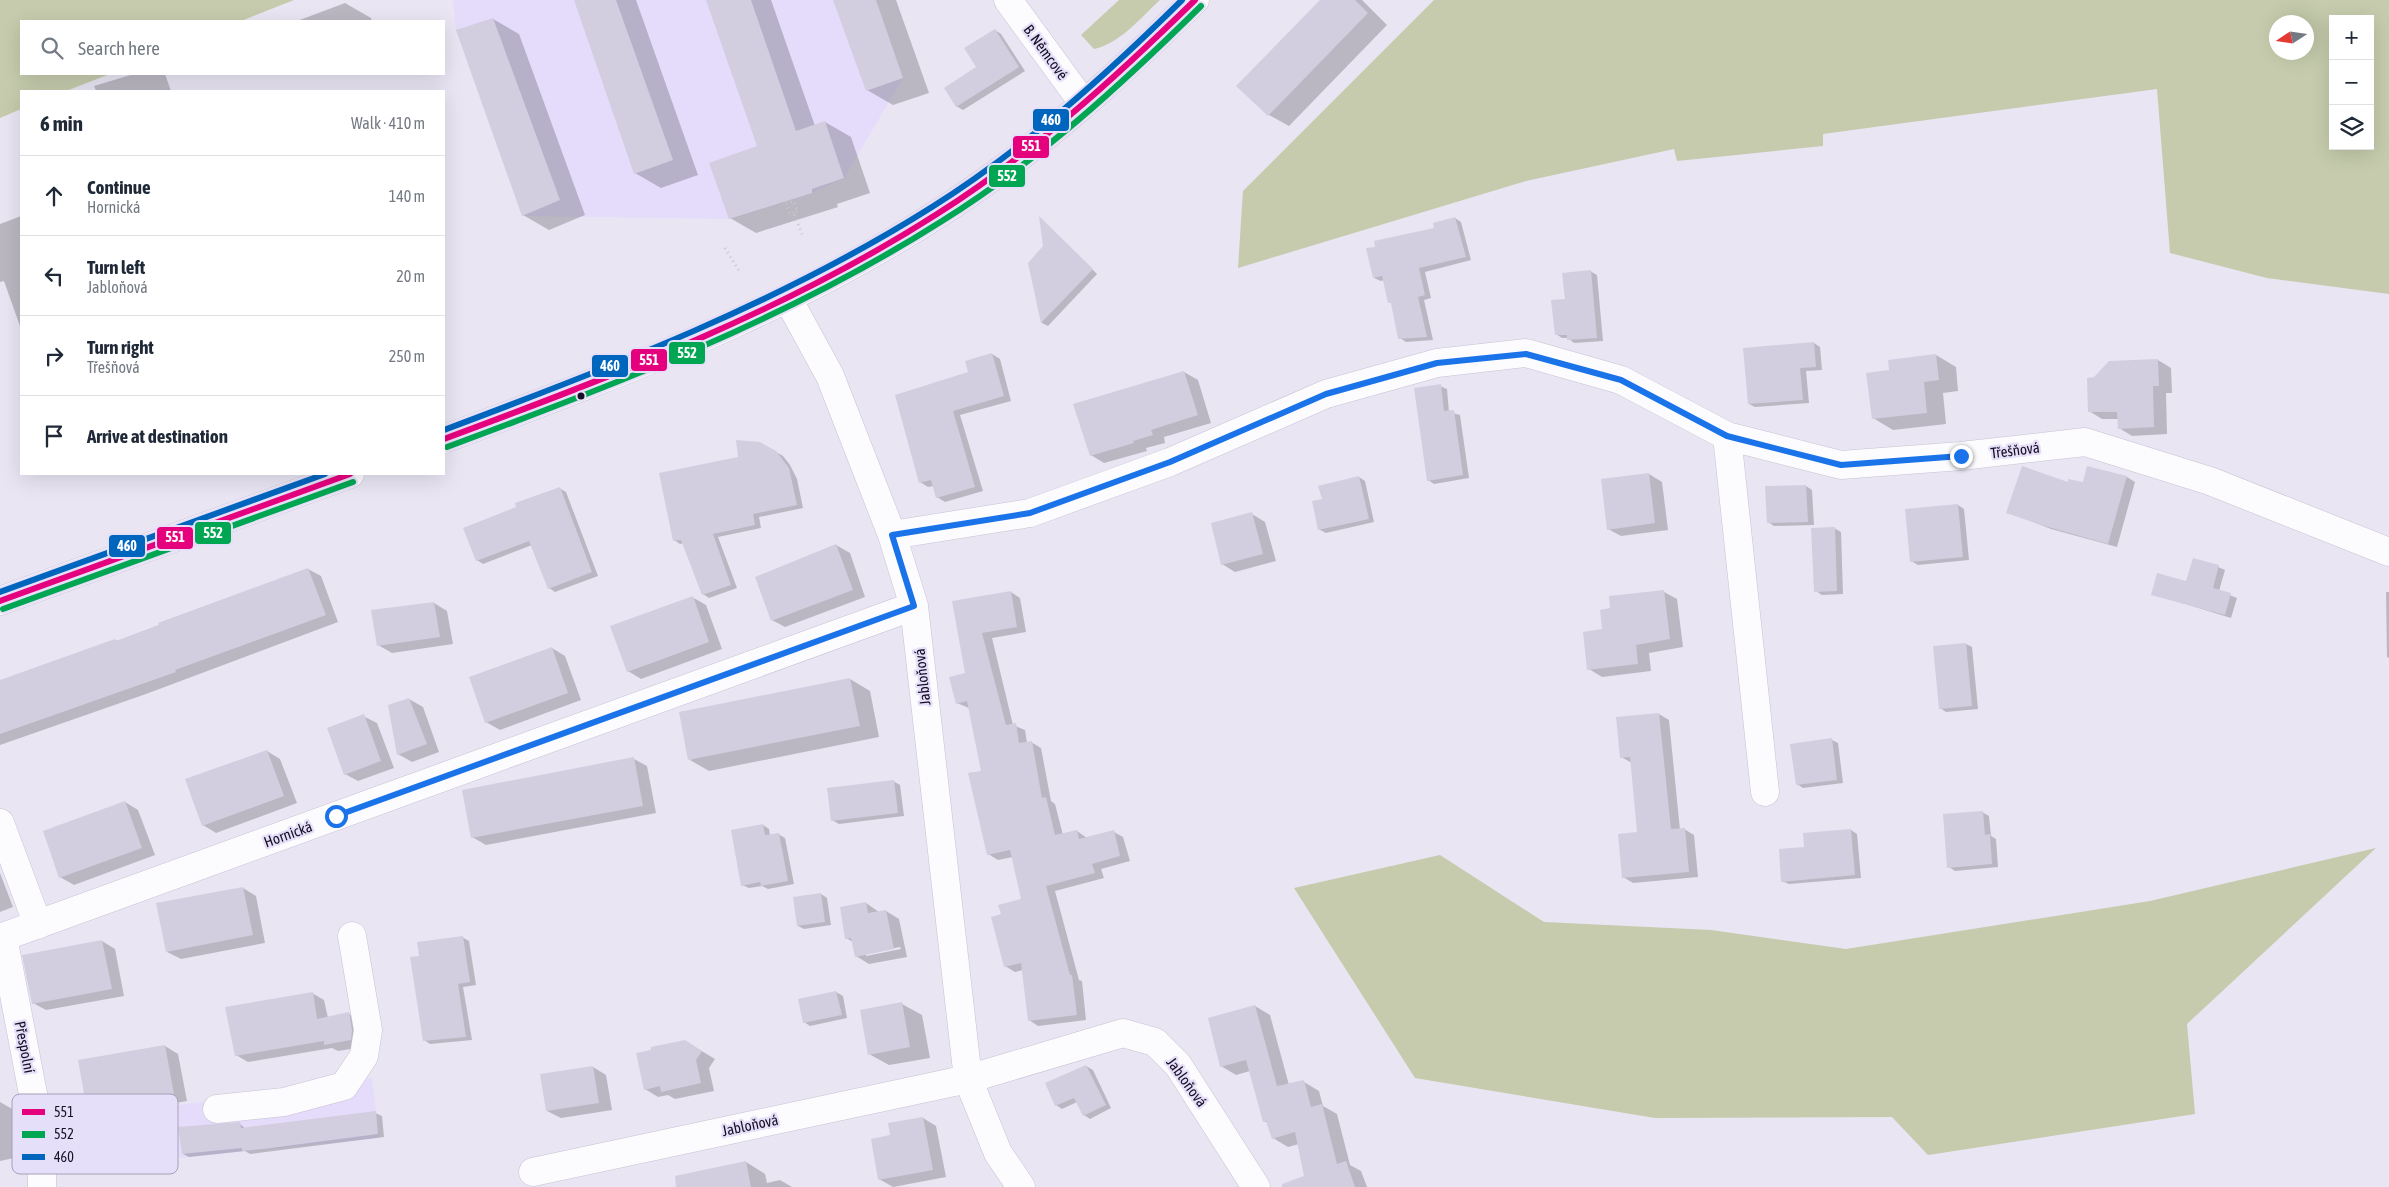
<!DOCTYPE html>
<html lang="en">
<head>
<meta charset="utf-8">
<style>
  body { margin:0; font-family:"Asap Condensed",sans-serif; background:#f6f6f7; color:#1f2937 }
  .controls { position:absolute; right:15px; top:15px; display:grid; overflow:hidden; border-radius:0px; box-shadow:0 5px 20px #0002 }
  .controls button { width:45px; height:45px; display:grid; place-items:center; padding:0; border:0; border-bottom:1px solid #e0e1e3; background:#fff; color:#1f2937; font:25px sans-serif }
  .compass { position:absolute; left:2269px; top:15px; width:45px; height:45px; border-radius:50%; background:#fff; box-shadow:0 5px 20px #0002; rotate:258deg }
  .stop { position:absolute; width:15px; height:15px; margin:-11px; border:4px solid #1a73e8; border-radius:50%; background:#fff }
  .stop.end { background:#1a73e8; border-color:#fff; box-shadow:0 1px 5px #0008 }
  .list { margin:0; padding:0; list-style:none }
  h2 { display:flex; justify-content:space-between; align-items:center; height:65px; margin:0; padding:0 20px; font-size:21px }
  h2 small { font-size:16px; font-weight:400; color:#747a83 }
  .list li { display:grid; grid-template-columns:32px 1fr auto; gap:15px; align-items:center; box-sizing:border-box; height:80px; padding:0 20px; border-top:1px solid #e0e1e3 }
  .list b { display:block; font-size:19px; white-space:nowrap }
  .list p { margin:0; font-size:16px; white-space:nowrap; color:#747a83 }
  .list em { font-size:16px; font-style:normal; color:#747a83 }
  .icon { flex:none; width:28px; height:28px; fill:none; stroke:currentColor; stroke-width:2; stroke-linecap:round; stroke-linejoin:round }
  .map { position:relative; flex:none; width:2389px; height:1187px; overflow:hidden }
  .search { position:absolute; background:#fff; box-shadow:0 5px 20px #0002; left:20px; top:20px; width:425px; height:55px; display:flex; align-items:center; gap:12px; box-sizing:border-box; padding:0 18px; border-radius:0px; color:#747a83; font-size:19px }
  .panel { position:absolute; background:#fff; box-shadow:0 5px 20px #0002; left:20px; top:90px; width:425px; height:385px; border-radius:0px }
  .map>svg:first-child { display:block }
</style>
</head>
<body>
<div class="map">
<svg width="2389" height="1187" viewBox="0 0 2389 1187">
  <rect width="100%" height="100%" fill="#e9e5f3"/>
  <path fill="#e4dcfa" d="M453 0H876L903 78 844 178 812 193 729 219 522 216 456 30Z
    M372 1078 379 1138 179 1158 173 1106Z"/>
  <path fill="#c5cbac" fill-rule="evenodd" d="M0 0H294L241 21H21V74H110L66 91H21V109L0 118Z
    M1119 0H1160C1140 18 1121 43 1094 49L1081 35Z
    M1434 0H2389V294L2267 278 2170 253 2157 89 1823 134V146L1677 161 1674 149 1526 181 1238 268 1243 191ZM2333 19H2370V146H2333ZM2306 22V52H2276V22Z
    M2376 848 2187 1024 2195 1114 1928 1155 1892 1117 1655 1118 1415 1078 1294 888 1440 855 1544 922 1711 930 1846 949 2150 901Z"/>
  <path fill="#0003" fill-rule="evenodd" d="M575 0H636L698 175 661 188 635 173Z
    M707 0H771L815 126 825 122 851 137 870 193 837 204 838 207 756 233 730 218 759 147Z
    M834 0H896L929 93 893 105 867 90Z
    M1322 0H1362L1387 25 1289 126 1269 115Z
    M345 3 371 18 372 21H297Z
    M493 19 519 34 585 215 549 230 523 215Z
    M995 30 1001 34 1025 71 963 110 956 106 978 68Z
    M134 74H165L171 91H96L94 86Z
    M21 216V329L4 281 0 282V224Z
    M1455 218 1461 222 1471 260 1425 272 1431 298 1424 300 1433 340 1406 342 1400 338 1392 304 1389 302 1384 280 1381 281 1374 278 1435 229Z
    M1041 219 1097 274 1098 273 1048 326 1042 323 1030 264 1044 247Z
    M1590 271 1597 275 1603 341 1574 343 1568 338H1562L1556 334 1566 300Z
    M1814 343 1820 347 1822 370 1806 371 1809 403 1755 407 1749 404Z
    M992 354 1000 359 1011 401 960 415 983 491 945 502 937 497 934 486 928 487 920 482 969 373Z
    M1936 355 1956 367 1958 391 1943 393 1946 424 1893 430 1873 418 1891 372Z
    M2158 360 2171 368 2172 393H2166L2167 434 2132 436 2119 428 2118 419H2102L2089 411 2095 379 2110 363Z
    M1184 372 1198 380 1211 423 1164 437 1165 443 1146 448 1147 451 1104 463 1091 455Z
    M1440 386 1447 389 1449 412 1460 415 1469 478 1434 484 1428 480Z
    M776 452 783 456 790 465 797 479 803 508 759 517 761 528 718 537 737 588 709 598 703 594 684 543 680 544 674 540 739 458Z
    M2088 468 2127 477 2135 482 2117 547 2051 529 2008 512 2068 484H2083Z
    M1649 474 1662 482 1668 530 1621 536 1608 529Z
    M1359 477 1365 481 1374 522 1326 533 1320 530 1323 500Z
    M1806 486 1812 490 1814 525 1774 526 1768 522Z
    M559 488 566 492 598 576 555 592 549 588 532 545 483 564 477 560 518 508Z
    M1958 505 1964 509 1969 560 1918 565 1911 561Z
    M1252 514 1265 522 1276 561 1235 572 1222 564Z
    M1834 528 1841 532 1843 594 1822 595 1816 591Z
    M836 545 850 553 865 597 785 627 772 620Z
    M2218 567 2225 570 2219 591 2237 598 2231 618 2153 594 2187 582Z
    M308 569 321 576 338 622 146 694 0 745V681L115 640 117 641Z
    M1011 592 1020 598 1026 632 992 638 1013 725 1025 730 1027 743 1031 742 1041 748 1051 801 1055 804 1063 835 1077 831 1087 838 1114 832 1123 837 1130 861 1101 869 1104 878 1055 891 1079 980 1082 981 1086 1020 1038 1026 1029 1020 1023 970 1015 972 1005 966 1002 915 1022 900 1013 857 998 860 988 854 982 772 969 708 957 703 966 674 953 602Z
    M1664 592 1677 599 1683 647 1649 653 1651 671 1602 677 1589 669 1604 630Z
    M2386 592H2389V658L2387 657Z
    M692 597 706 605 722 649 641 679 628 671Z
    M434 603 447 611 453 644 392 653 378 645Z
    M1966 644 1972 647 1978 709 1946 712 1940 708Z
    M552 648 565 656 581 700 500 730 486 722Z
    M850 679 870 691 879 737 709 771 690 760Z
    M409 699 423 707 439 752 412 762 398 754Z
    M1659 714 1669 720 1680 830 1684 829 1694 835 1698 877 1633 883 1623 877 1639 833 1632 763 1621 757Z
    M363 716 377 723 394 768 358 781 345 774Z
    M1832 740 1838 743 1843 783 1803 788 1797 784Z
    M267 751 280 759 297 803 216 833 203 825Z
    M634 759 647 766 656 813 486 845 472 837Z
    M893 781 900 785 904 816 839 824 832 820Z
    M125 802 138 810 155 855 74 885 60 877Z
    M1982 812 1989 816 1991 836 1996 839 1998 867 1955 871 1949 867Z
    M763 825 769 829 770 835 778 834 785 838 794 884 768 889 762 886 749 888 742 885Z
    M1851 830 1857 834 1861 878 1789 884 1782 881 1805 848Z
    M0 873 13 907 0 912Z
    M243 888 256 896 265 943 181 959 167 952Z
    M821 894 827 898 831 925 804 929 798 926Z
    M866 903 879 912 886 911 899 919 907 957 869 964 856 956 853 942 846 938ZM900 947 901 949 866 956V954Z
    M462 937 469 941 476 985 463 987 472 1040 430 1044 424 1040 420 957Z
    M102 941 115 949 124 996 46 1010 33 1003Z
    M836 992 843 996 847 1018 810 1026 804 1022Z
    M312 993 324 1000 328 1018 349 1014 361 1021 363 1047 338 1051 332 1048 248 1062 236 1055Z
    M902 1004 922 1015 930 1058 889 1065 869 1054Z
    M1255 1006 1270 1015 1289 1085 1304 1082 1319 1091 1323 1106 1337 1114 1350 1165 1361 1171 1367 1187H1301L1305 1177 1299 1144 1288 1147 1273 1138 1269 1124 1264 1121 1250 1071 1236 1075 1221 1066Z
    M685 1041 715 1059 709 1068 714 1091 675 1099 668 1095 658 1097 645 1089Z
    M165 1046 178 1054 187 1101 102 1116 88 1109Z
    M1086 1066 1093 1070 1111 1108 1090 1119 1084 1115 1077 1102 1062 1109 1056 1105Z
    M593 1067 606 1075 612 1110 561 1118 547 1111Z
    M0 1102 14 1110 23 1156 0 1161Z
    M375 1113 382 1116 384 1137 250 1154 245 1151 189 1157 183 1154 240 1124 246 1129Z
    M923 1118 936 1126 946 1177 893 1187 879 1179 891 1136Z
    M746 1162 765 1174 767 1183 780 1180 792 1187H690Z"/>
  <path fill="#d3cde0" d="M574 0H616L673 160 634 174Z
    M706 0H751L796 131 825 121 844 178 812 189V193L729 219 709 163 757 146Z
    M833 0H876L903 78 866 91Z
    M1320 0H1355L1368 13 1268 116 1236 86Z
    M493 18 560 200 522 216 456 30Z
    M995 29 1019 67 956 107 944 88 976 67 964 48Z
    M1039 216 1093 269 1041 323 1028 263 1043 246Z
    M1455 217 1466 257 1419 268 1425 295 1418 297 1427 337 1398 339 1391 303H1388L1382 276 1373 278 1366 248 1375 247 1374 241 1434 228 1433 223Z
    M1591 270 1597 338 1567 340V335H1555L1551 300 1565 299 1562 273Z
    M1814 342 1816 367 1800 368 1803 400 1748 404 1743 348Z
    M992 353 1004 396 953 411 975 487 936 498 931 480 919 483 895 395 968 372 965 361Z
    M1936 354 1939 380 1924 382 1927 413 1872 419 1866 373 1889 370 1888 360Z
    M2158 359 2159 386H2153L2154 427 2118 429 2117 412H2088L2087 378 2094 377 2109 361Z
    M1184 371 1198 415 1151 430 1153 435 1133 441 1134 443 1090 456 1073 404Z
    M1441 384 1444 411 1454 410 1463 475 1427 481 1414 388Z
    M736 440 760 442 776 451 789 468 797 505 753 514 755 525 713 534 731 585 702 595 681 540 673 541 659 473 738 457Z
    M2022 466 2068 482V479L2083 482 2087 466 2127 476 2108 544 2041 525 2006 513Z
    M1649 473 1655 523 1607 530 1601 479Z
    M1359 476 1369 519 1318 530 1312 501 1322 499 1318 486Z
    M1806 485 1808 522 1767 523 1765 486Z
    M560 487 592 572 548 589 529 541 476 561 463 528 516 507 515 503Z
    M1958 504 1963 557 1910 562 1905 509Z
    M1252 512 1263 554 1221 565 1211 523Z
    M1835 527 1837 591 1814 592 1811 528Z
    M836 544 853 590 771 621 755 577Z
    M2193 558 2219 565 2213 588 2231 593 2225 615 2151 595 2157 573 2186 581Z
    M308 568 326 615 175 670 176 672 0 734V680L115 639 116 641 159 625 158 623Z
    M1664 590 1670 639 1636 645 1638 664 1587 670 1583 632 1602 629 1600 610 1610 608 1609 596Z
    M1011 591 1017 627 982 633 1006 725 1016 723 1019 743 1032 741 1042 798 1046 797 1055 835 1077 830 1079 839 1114 830 1120 856 1092 864 1095 873 1046 886 1070 975H1072L1077 1015 1028 1021 1021 963 1004 967 991 917 1001 914 998 905 1021 899 1010 850 987 855 968 773 981 771 967 701 956 704 949 677 965 673 952 601Z
    M693 596 709 642 627 672 610 626Z
    M434 602 440 637 377 646 371 610Z
    M1966 643 1972 706 1939 709 1933 646Z
    M552 647 568 693 485 723 469 677Z
    M850 678 860 726 688 760 679 712Z
    M409 698 427 744 397 755 388 705Z
    M1659 713 1671 829 1685 828 1689 872 1622 878 1618 834 1637 832 1630 757 1620 758 1616 717Z
    M364 714 381 761 344 775 327 728Z
    M1832 738 1837 780 1796 785 1790 744Z
    M267 750 284 796 202 826 185 779Z
    M634 757 643 806 471 838 462 790Z
    M894 780 898 813 831 821 827 788Z
    M125 801 142 848 59 878 43 831Z
    M1983 811 1985 835 1990 834 1992 864 1947 868 1943 814Z
    M763 824 765 835 779 833 788 881 761 886 760 882 741 886 731 830Z
    M1851 829 1855 875 1781 882 1779 849 1804 847 1803 833Z
    M243 887 253 935 166 952 156 903Z
    M821 893 825 922 797 926 793 897Z
    M866 902 868 913 886 910 894 949 855 957 851 938 845 939 840 907Z
    M463 936 470 982 458 984 466 1037 423 1041 410 957 419 956 417 942Z
    M102 940 112 989 32 1004 22 955Z
    M836 991 842 1015 803 1023 798 999Z
    M313 992 317 1019 349 1012 352 1030 351 1040 324 1045V1041L235 1056 225 1007Z
    M902 1002 910 1047 868 1055 860 1010Z
    M1255 1005 1277 1086 1304 1080 1311 1107 1322 1104 1337 1164 1346 1161 1355 1187H1282V1184L1304 1176 1295 1132 1272 1139 1266 1121 1263 1122 1246 1060 1220 1067 1208 1018Z
    M685 1040 702 1051 696 1060 701 1083 661 1092 660 1086 644 1090 636 1053 651 1050V1047Z
    M165 1045 174 1094 87 1110 78 1060Z
    M1086 1065 1106 1105 1083 1116 1074 1098 1055 1106 1045 1083Z
    M593 1066 599 1103 546 1111 540 1074Z
    M376 1111 378 1134 263 1149 242 1151V1148L182 1154 178 1127 240 1122 241 1128Z
    M923 1117 933 1170 878 1180 871 1139 890 1135 888 1123Z
    M746 1161 751 1187H676L675 1176Z"/>
  <g fill="none" stroke-linecap="round" stroke-linejoin="round">
    <g stroke="#c7c2d4" stroke-width="29">
      <path id="minor" d="M1008 0 1084 104
        M788 299 830 376 892 535 914 606 968 1079 998 1153 1021 1187
        M1727 436 1765 792
        M444 439C638 367 835 294 1003 169 1072 118 1134 60 1195 0
        M892 535 1030 513 1170 462 1326 394 1437 363 1526 353 1621 380 1727 436 1841 465 1961 456 2085 442 2210 481 2389 552
        M0 601 350 474
        M0 823 38 925
        M3 937 42 1141V1187
        M0 938 914 606
        M217 1109 284 1102 344 1086 364 1056 368 1030 352 936
        M533 1172 968 1079 1123 1033 1155 1042 1178 1065 1256 1187"/>
    </g>
    <path stroke="#c8c7cd" stroke-width="3" stroke-dasharray="1 4" stroke-linecap="butt" d="M794 213 790 214 786 204 793 201 798 211 794 213 803 237
      M725 248 739 271"/>
    <use href="#minor" stroke="#fcfbfd" stroke-width="28"/>
    <g stroke="#e6dff9" stroke-width="10">
      <path id="bus-1" d="M444 439C614 376 784 312 937 214 1032 154 1115 78 1195 0
        M0 601 350 474"/>
    </g>
    <g stroke="#e6dff9" stroke-width="10">
      <path id="bus-2" d="M447 447C617 384 788 319 942 221 1038 161 1121 85 1201 6
        M3 609 353 482"/>
    </g>
    <g stroke="#e6dff9" stroke-width="10">
      <path id="bus-3" d="M444 430C612 367 780 303 932 207 1024 149 1105 76 1182 0
        M0 592 325 474"/>
    </g>
    <use href="#bus-1" stroke="#e5007d" stroke-width="6"/>
    <use href="#bus-2" stroke="#00a651" stroke-width="6"/>
    <use href="#bus-3" stroke="#0065bd" stroke-width="6"/>
  </g>
  <g fill="none" stroke-linecap="round" stroke-linejoin="round">
    <path stroke="#1a73e8" stroke-width="6" d="M336 816 914 606 892 535 1030 513 1170 462 1326 394 1437 363 1526 354 1621 380 1727 436 1841 465 1961 456"/>
  </g>
  <circle fill="#150e24" stroke="#e6dff9" stroke-width="2" cx="581" cy="396" r="4.5"/>
  <g text-anchor="middle" dominant-baseline="central" stroke-width="4.5" stroke-linejoin="round" paint-order="stroke">
    <g font-size="15" fill="#150e24" stroke="#e6dff9">
      <text transform="translate(1046 52) rotate(54)">B. Němcové</text>
      <text transform="translate(2015 450) rotate(-7)">Třešňová</text>
      <text transform="translate(922 677) rotate(-96)">Jabloňová</text>
      <text transform="translate(288 834) rotate(-20)">Hornická</text>
      <text transform="translate(25 1047) rotate(79)">Přespolní</text>
      <text transform="translate(1187 1082) rotate(54)">Jabloňová</text>
      <text transform="translate(750 1125) rotate(-12)">Jabloňová</text>
    </g>
  </g>
  <rect x="12" y="1094" width="166" height="80" rx="8" fill="#e6dff9" stroke="#a7a0b9" stroke-width="1"/>
  <rect x="22" y="1109" width="23" height="6" fill="#e5007d"/>
  <rect x="22" y="1131" width="23" height="7" fill="#00a651"/>
  <rect x="22" y="1154" width="23" height="6" fill="#0065bd"/>
  <g font-size="14" fill="#150e24">
    <text x="54" y="1117">551</text>
    <text x="54" y="1139">552</text>
    <text x="54" y="1162">460</text>
  </g>
  <g stroke="#e6dff9" stroke-width="2">
    <rect x="1032" y="108" width="38" height="24" rx="5" fill="#0065bd"/>
    <rect x="1012" y="135" width="38" height="24" rx="5" fill="#e5007d"/>
    <rect x="988" y="164" width="38" height="24" rx="5" fill="#00a651"/>
    <rect x="668" y="341" width="38" height="24" rx="5" fill="#00a651"/>
    <rect x="630" y="348" width="38" height="24" rx="5" fill="#e5007d"/>
    <rect x="591" y="354" width="38" height="24" rx="5" fill="#0065bd"/>
    <rect x="194" y="521" width="38" height="24" rx="5" fill="#00a651"/>
    <rect x="156" y="526" width="38" height="24" rx="5" fill="#e5007d"/>
    <rect x="108" y="534" width="38" height="24" rx="5" fill="#0065bd"/>
  </g>
  <g font-size="14" text-anchor="middle" font-weight="bold" fill="#fff">
    <text x="1051" y="125">460</text>
    <text x="1031" y="151">551</text>
    <text x="1007" y="181">552</text>
    <text x="687" y="358">552</text>
    <text x="649" y="365">551</text>
    <text x="610" y="371">460</text>
    <text x="213" y="538">552</text>
    <text x="175" y="542">551</text>
    <text x="127" y="551">460</text>
  </g>
</svg>
<div class="controls">
<button>+</button>
<button>−</button>
<button><svg class="icon" aria-label="layers" viewBox="0 0 24 24"><path d="M12 4l9 5-9 5-9-5zM3 14l9 5 9-5"/></svg></button>
</div>
<svg class="compass" viewBox="-18 -18 36 36"><path d="M0-13l5 13h-10z" fill="#e53935"/><path d="M0 13l5-13h-10z" fill="#747a83"/></svg>
<div class="stop" style="left:336px;top:816px"></div>
<div class="stop end" style="left:1961px;top:456px"></div>
<div class="search"><svg class="icon" aria-label="search" viewBox="0 0 24 24"><circle cx="10" cy="10" r="6"/><path d="M15 15l6 6"/></svg>Search here</div>
<section class="panel">
<h2>6 min<small>Walk · 410 m</small></h2>
<ul class="list">
<li><svg class="icon" aria-label="ahead" viewBox="0 0 24 24"><path d="M12 20V5M6 11l6-6 6 6"/></svg><div><b>Continue</b><p>Hornická</p></div><em>140 m</em></li>
<li><svg class="icon" aria-label="left" viewBox="0 0 24 24"><path d="M17 20v-9H6M10 6l-5 5 5 5"/></svg><div><b>Turn left</b><p>Jabloňová</p></div><em>20 m</em></li>
<li><svg class="icon" aria-label="right" viewBox="0 0 24 24"><path d="M7 20v-9h11M14 6l5 5-5 5"/></svg><div><b>Turn right</b><p>Třešňová</p></div><em>250 m</em></li>
<li><svg class="icon" aria-label="arrive" viewBox="0 0 24 24"><path d="M6 21V4h12l-3 4 3 4H6"/></svg><div><b>Arrive at destination</b></div></li>
</ul>
</section>
</div>
</body>
</html>
